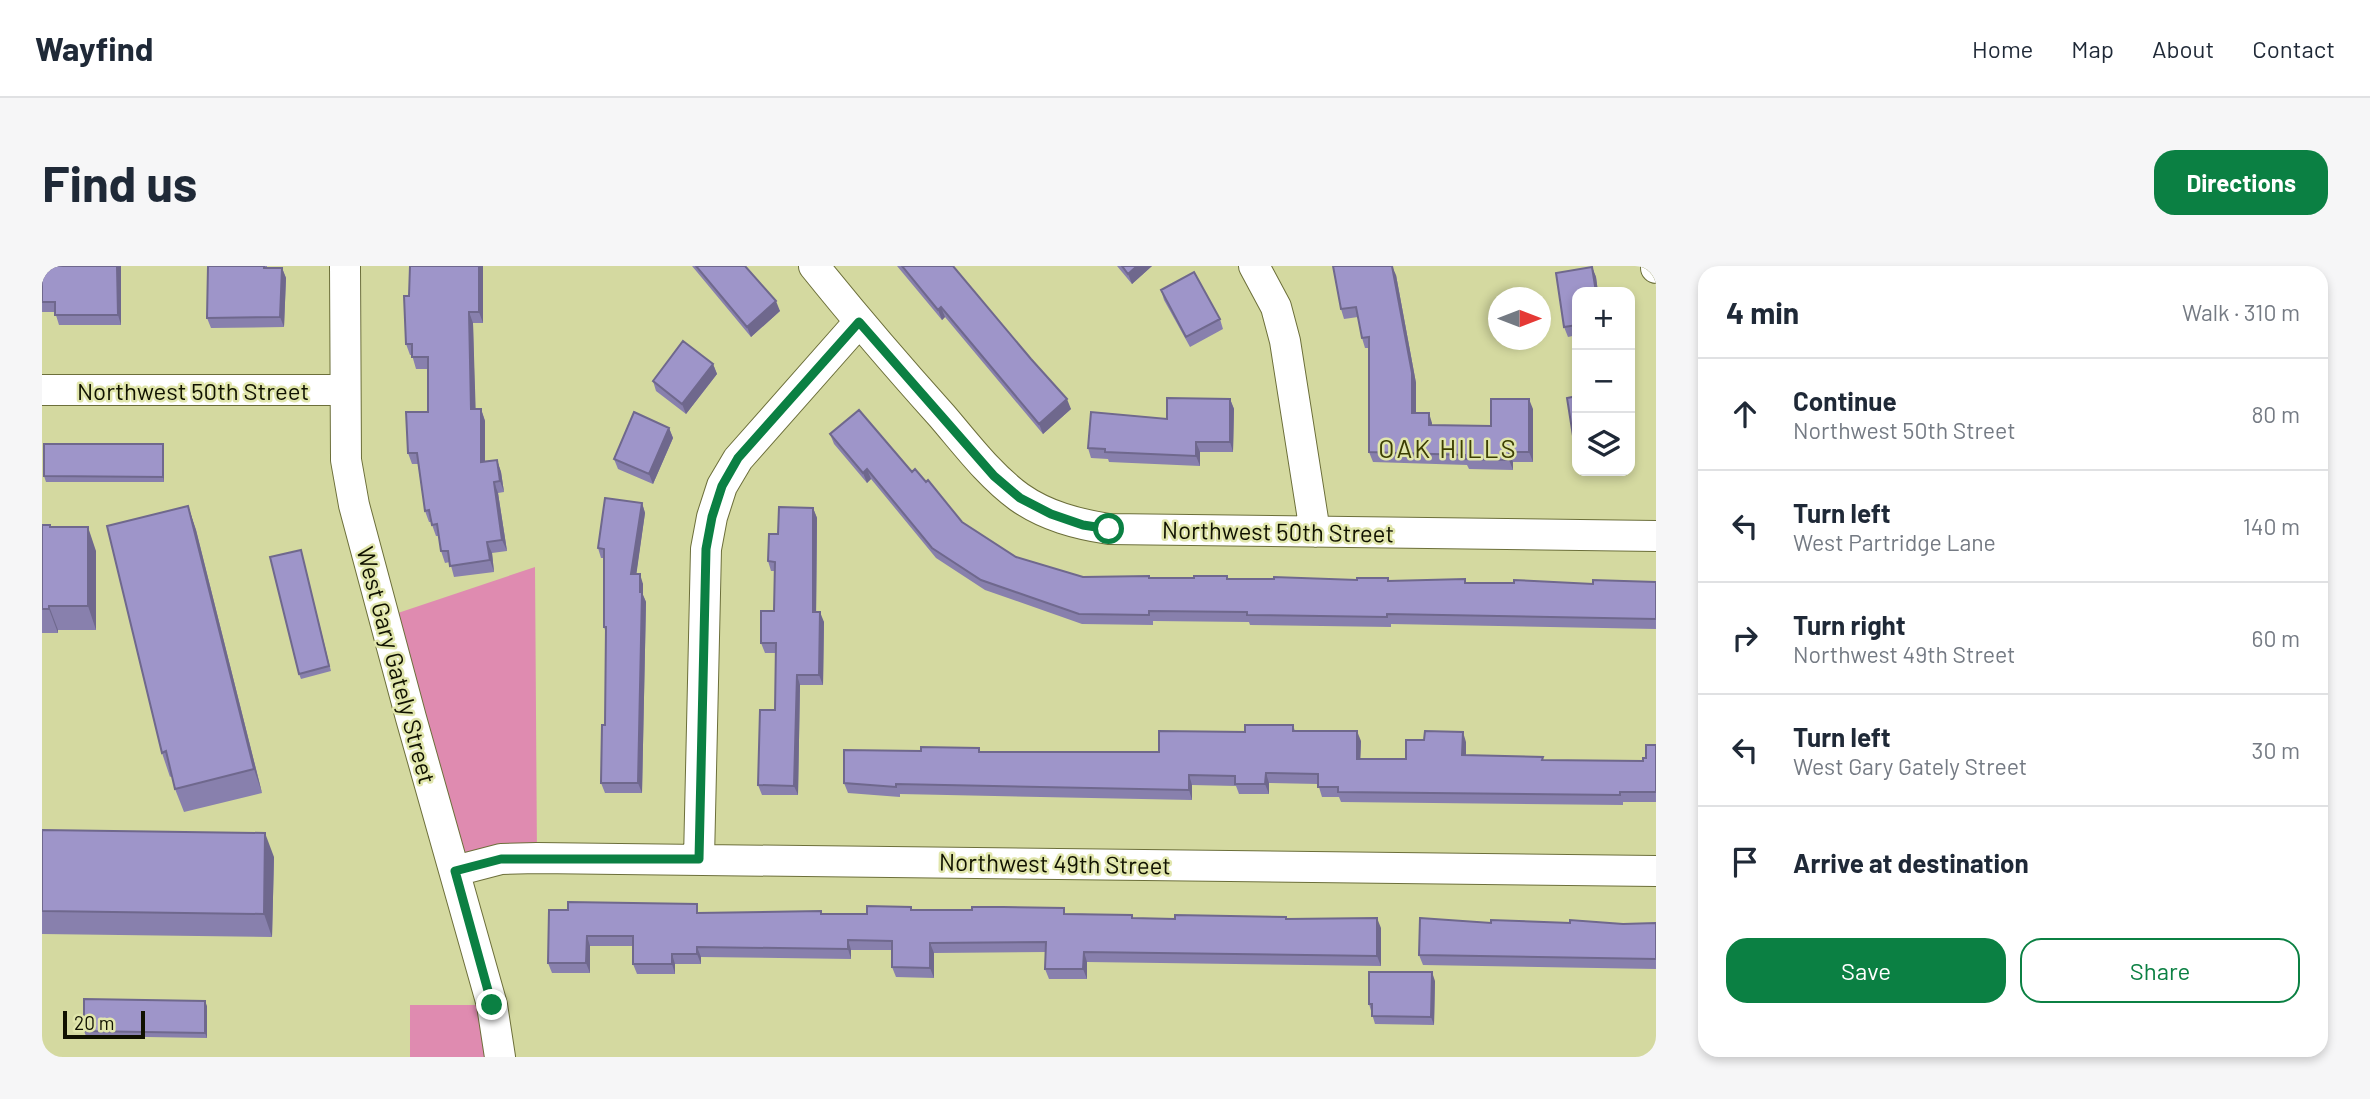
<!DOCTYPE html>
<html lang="en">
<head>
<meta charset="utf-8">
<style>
  body { margin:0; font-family:Barlow,sans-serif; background:#f6f6f7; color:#1f2937 }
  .controls { position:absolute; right:21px; top:21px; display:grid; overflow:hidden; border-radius:14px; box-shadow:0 4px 10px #0003 }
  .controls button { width:63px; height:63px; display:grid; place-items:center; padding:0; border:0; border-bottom:2px solid #e0e1e3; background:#fff; color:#1f2937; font:35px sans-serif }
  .compass { position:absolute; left:1446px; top:21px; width:63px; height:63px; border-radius:50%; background:#fff; box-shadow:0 4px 10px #0003; rotate:90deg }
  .scale { position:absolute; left:21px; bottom:18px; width:82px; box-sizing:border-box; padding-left:7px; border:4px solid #101100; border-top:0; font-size:19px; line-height:24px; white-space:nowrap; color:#101100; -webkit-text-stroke:5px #e1e6ac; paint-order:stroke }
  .stop { position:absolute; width:21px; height:21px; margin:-16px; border:5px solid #0b8043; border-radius:50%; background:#fff }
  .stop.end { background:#0b8043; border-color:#fff; box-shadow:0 2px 7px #0008 }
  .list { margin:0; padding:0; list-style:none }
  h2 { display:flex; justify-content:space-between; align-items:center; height:91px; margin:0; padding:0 28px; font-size:30px }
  h2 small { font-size:23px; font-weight:400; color:#747a83 }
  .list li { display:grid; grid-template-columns:46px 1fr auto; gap:21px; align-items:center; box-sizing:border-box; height:112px; padding:0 28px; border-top:2px solid #e0e1e3 }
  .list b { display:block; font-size:26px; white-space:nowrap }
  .list p { margin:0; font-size:23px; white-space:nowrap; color:#747a83 }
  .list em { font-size:23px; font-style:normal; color:#747a83 }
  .actions { display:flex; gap:14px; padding:21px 28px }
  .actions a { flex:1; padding:16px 0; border:2px solid #0b8043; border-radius:21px; text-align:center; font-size:24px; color:#0b8043 }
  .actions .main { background:#0b8043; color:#fff }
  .icon { flex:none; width:38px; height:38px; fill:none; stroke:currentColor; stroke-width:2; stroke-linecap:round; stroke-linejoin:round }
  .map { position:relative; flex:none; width:1614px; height:791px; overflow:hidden; border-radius:21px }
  header { display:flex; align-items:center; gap:42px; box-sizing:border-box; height:98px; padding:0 35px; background:#fff; border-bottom:2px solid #e0e1e3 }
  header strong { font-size:33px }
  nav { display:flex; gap:38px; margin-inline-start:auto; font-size:24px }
  .intro { display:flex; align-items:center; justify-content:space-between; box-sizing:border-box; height:168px; padding:0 42px }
  h1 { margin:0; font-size:49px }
  .button { padding:18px 32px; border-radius:21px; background:#0b8043; color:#fff; font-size:24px; font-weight:700 }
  main { display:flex; gap:42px; padding:0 42px }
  aside { flex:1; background:#fff; border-radius:21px; box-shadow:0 4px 10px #0003 }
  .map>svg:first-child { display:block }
</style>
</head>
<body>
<header>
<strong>Wayfind</strong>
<nav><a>Home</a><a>Map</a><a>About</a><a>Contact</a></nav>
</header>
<div class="intro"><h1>Find us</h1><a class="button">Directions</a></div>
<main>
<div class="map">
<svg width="1614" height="791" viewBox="0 0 1614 791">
  <rect width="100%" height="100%" fill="#d4d9a0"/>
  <path fill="#df8bb0" d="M493 301 495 592 413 605 341 352Z
    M368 739H450L458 791H368Z"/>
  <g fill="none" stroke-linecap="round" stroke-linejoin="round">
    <g stroke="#6c6f3a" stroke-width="32">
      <path id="street" d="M303 0 304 194 312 239 369 452 450 739 458 791
        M772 0C813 51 856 101 900 150 924 178 947 209 977 231 1004 250 1035 258 1067 263L1614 270
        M1212 0 1234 41 1243 75 1273 266
        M1614 0V2
        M0 124H303
        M657 593 664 283 670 251 680 220 696 193 817 56
        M413 605 459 593 495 592 1614 605"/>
    </g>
    <use href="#street" stroke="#fff" stroke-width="30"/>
  </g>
  <path fill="#8880ad" d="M0 0H79V59H17L13 46H0Z
    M166 0H225V2H240L244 12 242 61 169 62 165 52Z
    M441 0V57H431L433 143H439L443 155V196L455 194 459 206 462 226 456 227 465 285 450 287 452 306 412 311 408 296 403 297 399 285 397 270H394L389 256H387L383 245 376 198H370L366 187 386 146V103H374L370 89H368L364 78 367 30Z
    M650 0H703L738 45 709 71Z
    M855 0H911L1029 143 1001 168 903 51 900 54Z
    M1075 0H1110L1090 18Z
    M1550 1 1554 11 1556 26H1535V69L1526 71 1522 61 1514 7Z
    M1354 9 1374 117V147L1390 157V159L1449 160 1491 143V196H1471V204L1427 203 1425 199 1331 196 1327 186V82H1323L1320 72 1316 51 1302 53 1299 43Z
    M1119 24 1178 53 1181 63 1148 81 1122 34Z
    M671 98 675 108 644 148 614 125 611 115Z
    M1188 133 1192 143 1191 186H1158V200L1067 196 1066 193 1049 192 1046 182 1125 153Z
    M627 162 631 172 611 218 576 203 572 193Z
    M788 168 870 206 884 216 920 256 974 291 1041 311 1315 314 1424 317 1551 318 1614 316V363L1349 358V361L1208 359 1207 356 1111 355V359L1040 358 943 324 894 292 829 213 825 217 792 178Z
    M121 178 122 184V216H4L2 210Z
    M600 237 603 247 594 308 601 318V329L604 336 600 527H563L559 517 563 459 564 367 562 361V292H559L556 282Z
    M146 240 154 264 220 527 142 546 133 523 130 510 128 511 120 487Z
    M771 242 775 252 774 346 782 356 781 419H758L756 529H720L716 519 733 444 734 387H723L719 377 732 345V305H729L726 295 736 268Z
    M0 259H8V261L54 285V364H16V367H0Z
    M259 284 289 405 259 413 257 408Z
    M1251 459 1253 465 1319 475 1318 493H1364L1424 476V489L1502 494 1601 495 1614 479V536H1581V539L1299 536 1297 531H1280L1276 518 1227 517V528H1197L1194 520 1150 519V534L858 528V531L806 527 802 517 879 485 1117 486 1203 466Z
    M0 564 232 591 230 671 0 668Z
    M507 644 658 647 779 645 780 648H825L870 644 1090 649 1091 652 1133 653 1244 651 1245 653 1339 662V700L1045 696V713H1007L1003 703 1004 686 892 687V712L854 711 850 701V684H809V693L659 691V698H633V708H595L591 698V680H548V707H510L506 697Z
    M1449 657H1614V703L1381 699 1377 689Z
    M1393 715 1392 759 1333 758 1327 738Z
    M165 740V772L44 770 42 765Z"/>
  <path fill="#6f688d" d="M75 0H79V59L76 49Z
    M437 0H441V57L437 46Z
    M1095 0H1110L1090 18 1086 8Z
    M1350 0 1354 9 1374 117V157L1370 147Z
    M1550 1 1554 11 1556 26H1554Z
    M240 2 244 12 242 61 238 51Z
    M734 35 738 45 709 71 705 61Z
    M899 41 903 51 900 54 896 44Z
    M427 46 431 57 434 154 429 143Z
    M671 98 675 108 644 148 640 138Z
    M1025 133 1029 143 1001 168 997 158Z
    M1188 133 1192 143 1191 186 1188 176Z
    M1487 133 1491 143V196L1487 186Z
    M439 143 443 155V208L439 196Z
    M1387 147 1390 157V169L1387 159Z
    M627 162 631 172 611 218 607 208Z
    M1154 176 1158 186V200L1154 190Z
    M121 178 122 184V216L121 211Z
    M1467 186 1471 196V204L1467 194Z
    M455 194 459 206 462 226 458 215Z
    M825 203 829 213 825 217 821 207Z
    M452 216 456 227 465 285 460 274Z
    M600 237 603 247 593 318 589 308Z
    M146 240 154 264 220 527 212 503Z
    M771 242 775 252 774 356 771 346Z
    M46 261 54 285V364L46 340Z
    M445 276 450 287 452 306 448 294Z
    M598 308 601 318V329L604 336 600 527 596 517Z
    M7 340 16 364V367L7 343Z
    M778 346 782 356 781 419 777 409Z
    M755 409 758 419 756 529 752 520Z
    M1315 465 1319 475 1318 503 1315 493Z
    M1421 466 1424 476V499L1420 489Z
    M1224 507 1227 517V528L1223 518Z
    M1147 509 1150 519V534L1147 524Z
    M223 567 232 591 230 671 222 648Z
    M1335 652 1339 662V700L1335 690Z
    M545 670 548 680V707L544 697Z
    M806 674 809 684V693L806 683Z
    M888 677 892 687V712L888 702Z
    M655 681 659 691V698L655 688Z
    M1042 686 1045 696V713L1041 703Z
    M630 688 633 698V708L630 698Z
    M1390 706 1393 715 1392 759 1389 751Z
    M163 735 165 740V772L163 767Z"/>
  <path fill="#9e95c9" stroke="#6f688d" stroke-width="2" d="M0 0H75L76 49H13V36H0Z
    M166 0H222V2H240L238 51 165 52Z
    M368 0H437V46H427L429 143H439V196L455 194 458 215 452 216 460 274 445 276 448 294 408 300 406 285H399L395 258 390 259 387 244 383 245 375 187H366L364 146H386V91H370V78H364L362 30H367Z
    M654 0H703L734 35 705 61Z
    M860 0H911L989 93 1025 133 997 158 899 41 896 44Z
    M1080 0H1095L1086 8Z
    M1291 0H1350L1370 107V147H1387V159L1449 160V133H1487V186H1467V194L1423 193V189L1327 186V71L1320 72 1314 41 1299 43Z
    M1550 1 1554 26H1535V59L1522 61 1514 7Z
    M1152 6 1178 53 1144 71 1119 24Z
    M641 75 671 98 640 138 611 115Z
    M1535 130V195L1525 132Z
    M1125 132 1188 133V176H1154V190L1063 186V183L1046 182 1049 146 1125 153Z
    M817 144 870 206 873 203 884 216 886 214 920 256 974 291 1041 311 1107 310V312H1152V310H1185V313H1232V311L1315 314V312H1346V315L1423 313V317H1472V314L1551 318V314L1614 316V353L1345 348V351L1205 349V346L1107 345V349L1037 348 939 314 890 282 825 203 821 207 788 168Z
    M592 146 627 162 607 208 572 193Z
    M2 178H121V211L2 210Z
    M563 232 600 237 589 308H598V326H600L596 517H559L560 459H563L564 361H562V283L556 282Z
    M146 240 212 503 133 523 124 485 120 487 65 260Z
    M737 241 771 242V346H778L777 409H755L752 520 716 519 718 444H733L734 377H719V345H732L733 296 726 295 727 268H736Z
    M0 259H8V261H46V340H7V343H0Z
    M259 284 287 400 257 408 228 291Z
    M1203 459H1251V465H1315V493H1364V474H1382L1383 465 1421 466 1420 489 1501 491 1500 494 1601 495V492H1604V479H1614V526H1578V529L1296 526V521H1276V508L1224 507 1223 518H1193V510L1147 509V524L854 518V521L802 517V484L879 485V481L937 482V486H1117V465L1203 466Z
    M0 564 223 567 222 648 0 645Z
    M526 636 655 638V647L779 645V648H825V640L869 641V644H930V641H961L1022 642V648L1090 649V652L1133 653V649L1244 651V653L1335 652V690L1042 686 1041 703H1003L1004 676 888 677V702L850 701V675L806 674V683L655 681V688H630V698H591V670H545L544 697H506L507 644H526Z
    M1378 652 1449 657V654L1528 657V654L1581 658 1614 657V693L1377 689Z
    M1327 706H1390L1389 751 1330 750V738H1327Z
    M42 733 163 735V767L42 765Z"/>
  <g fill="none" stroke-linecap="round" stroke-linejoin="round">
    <path stroke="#0b8043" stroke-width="9" d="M450 739 413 605 459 593H657L664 283 670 251 680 220 696 192 817 56 952 210 978 232 1009 248 1041 259 1067 263"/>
  </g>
  <g text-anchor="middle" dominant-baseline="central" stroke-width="5" stroke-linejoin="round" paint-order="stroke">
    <g font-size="24" fill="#101100" stroke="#e1e6ac">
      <text x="151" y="124">Northwest 50th Street</text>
      <text transform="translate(1236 265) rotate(1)">Northwest 50th Street</text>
      <text transform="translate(355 399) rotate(75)">West Gary Gately Street</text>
      <text transform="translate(1013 597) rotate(1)">Northwest 49th Street</text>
    </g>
    <g font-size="26" letter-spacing="2" fill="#3c3e02" stroke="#e1e6ac">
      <text x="1406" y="181">OAK HILLS</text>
    </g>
  </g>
</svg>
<div class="controls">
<button>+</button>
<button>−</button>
<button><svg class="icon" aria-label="layers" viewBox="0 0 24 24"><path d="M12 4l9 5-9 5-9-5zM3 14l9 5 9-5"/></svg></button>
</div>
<svg class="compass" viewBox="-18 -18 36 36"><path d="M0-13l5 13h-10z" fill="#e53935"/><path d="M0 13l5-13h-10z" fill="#747a83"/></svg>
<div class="scale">20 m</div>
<div class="stop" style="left:1067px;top:263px"></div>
<div class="stop end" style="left:450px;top:739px"></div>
</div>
<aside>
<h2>4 min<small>Walk · 310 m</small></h2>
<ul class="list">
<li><svg class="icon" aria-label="ahead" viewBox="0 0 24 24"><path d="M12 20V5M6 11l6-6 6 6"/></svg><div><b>Continue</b><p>Northwest 50th Street</p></div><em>80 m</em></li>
<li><svg class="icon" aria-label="left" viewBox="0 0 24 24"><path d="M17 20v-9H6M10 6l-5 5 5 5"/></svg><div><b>Turn left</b><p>West Partridge Lane</p></div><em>140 m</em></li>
<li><svg class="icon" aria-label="right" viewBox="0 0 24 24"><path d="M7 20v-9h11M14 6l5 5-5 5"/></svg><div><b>Turn right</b><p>Northwest 49th Street</p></div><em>60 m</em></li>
<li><svg class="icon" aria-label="left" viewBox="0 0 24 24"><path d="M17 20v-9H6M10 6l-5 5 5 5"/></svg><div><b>Turn left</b><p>West Gary Gately Street</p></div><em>30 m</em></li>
<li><svg class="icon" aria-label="arrive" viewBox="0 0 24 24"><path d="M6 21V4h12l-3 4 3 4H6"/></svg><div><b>Arrive at destination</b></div></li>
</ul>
<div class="actions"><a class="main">Save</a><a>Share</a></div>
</aside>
</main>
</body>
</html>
